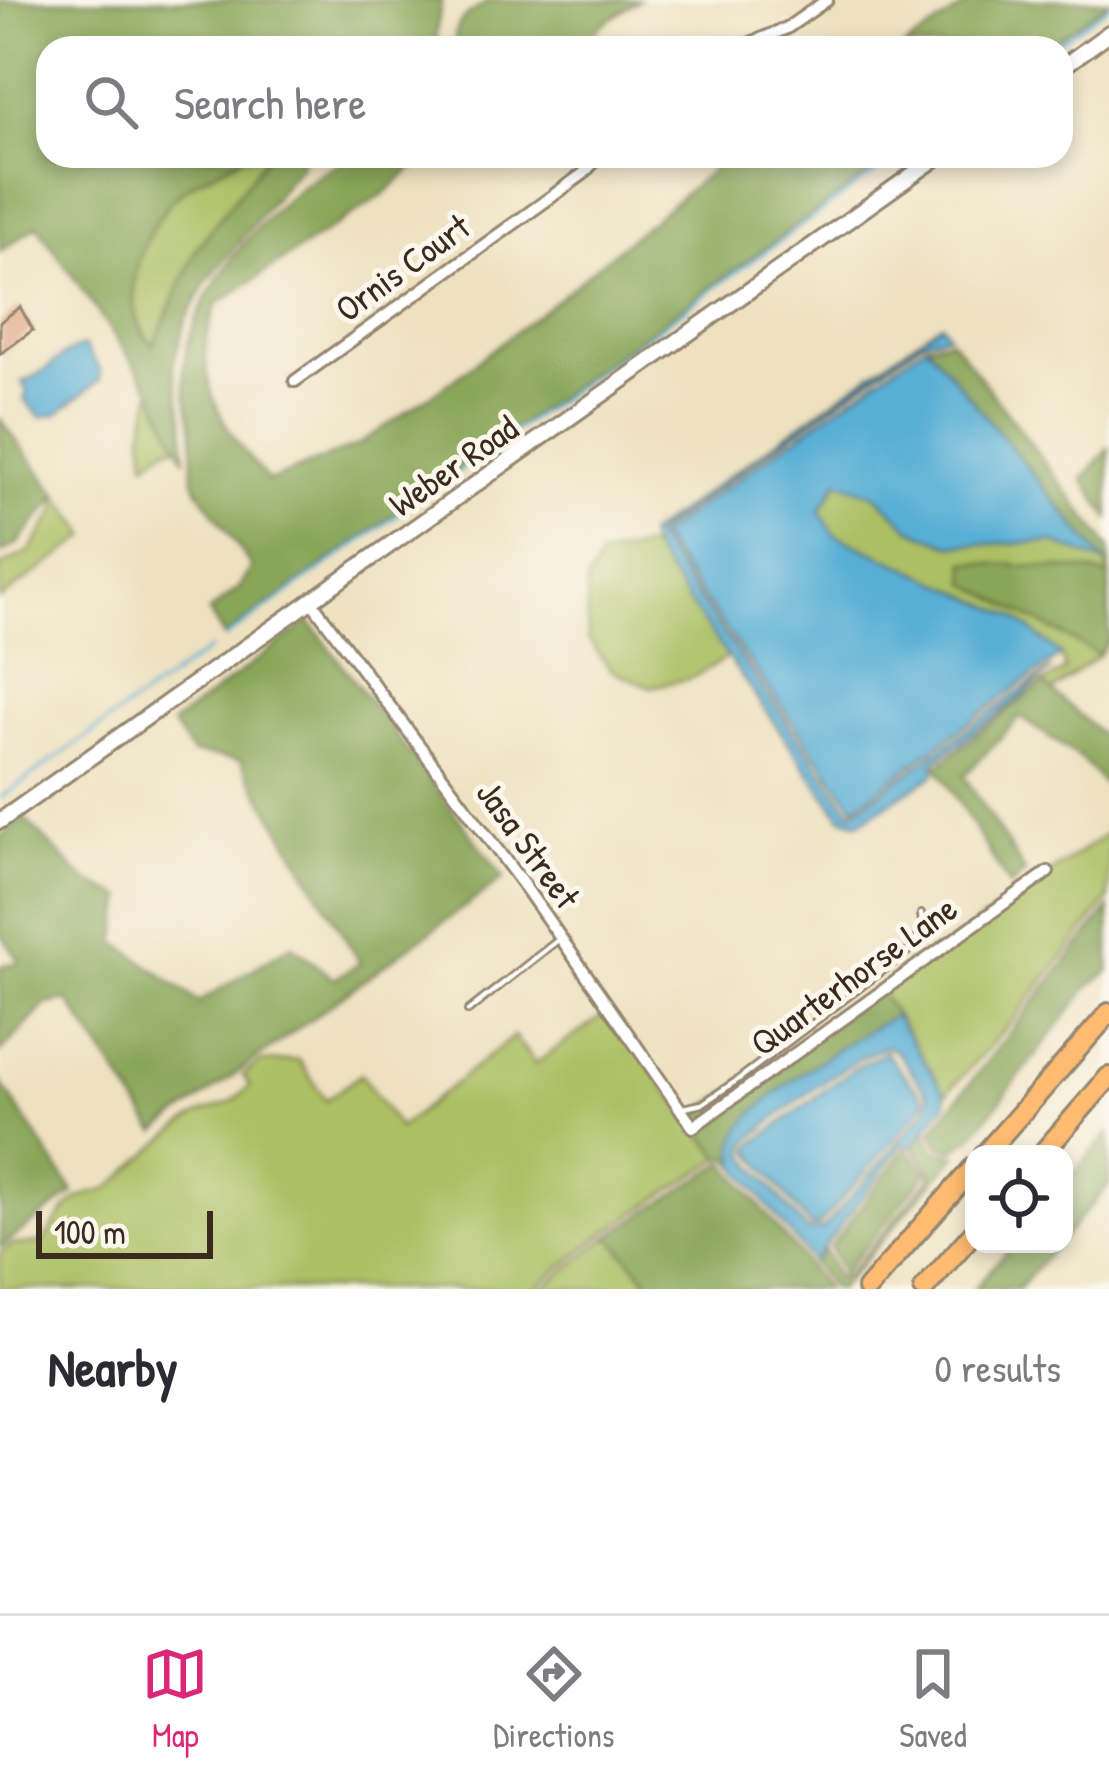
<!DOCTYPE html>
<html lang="en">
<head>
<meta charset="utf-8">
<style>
  body { margin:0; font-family:"Patrick Hand",sans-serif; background:#f7f7f7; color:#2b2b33 }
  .controls { position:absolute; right:36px; bottom:36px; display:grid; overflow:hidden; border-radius:24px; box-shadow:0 6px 18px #0003 }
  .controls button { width:108px; height:108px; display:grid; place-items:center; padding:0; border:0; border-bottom:3px solid #e1e1e2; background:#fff; color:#2b2b33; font:60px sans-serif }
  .scale { position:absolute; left:36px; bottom:30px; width:177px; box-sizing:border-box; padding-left:12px; border:6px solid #3b2a1e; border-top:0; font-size:33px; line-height:42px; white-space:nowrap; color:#3b2a1e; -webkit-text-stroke:9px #fbf7ec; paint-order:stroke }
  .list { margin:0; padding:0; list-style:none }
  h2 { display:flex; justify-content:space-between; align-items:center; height:156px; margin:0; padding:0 48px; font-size:51px }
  h2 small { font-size:39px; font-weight:400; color:#7c7c81 }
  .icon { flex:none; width:66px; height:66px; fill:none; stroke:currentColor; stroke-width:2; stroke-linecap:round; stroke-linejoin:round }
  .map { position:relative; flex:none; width:1109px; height:1289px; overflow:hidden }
  .search { position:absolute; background:#fff; box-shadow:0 6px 18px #0003; left:36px; right:36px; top:36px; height:132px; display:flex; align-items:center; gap:30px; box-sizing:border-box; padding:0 42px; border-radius:36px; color:#7c7c81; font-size:45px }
  .sheet { height:324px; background:#fff }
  nav { display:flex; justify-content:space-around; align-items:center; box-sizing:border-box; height:168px; border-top:3px solid #e1e1e2; background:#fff; font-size:33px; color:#7c7c81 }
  nav a { display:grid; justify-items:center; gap:6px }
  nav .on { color:#db2777 }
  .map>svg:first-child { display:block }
</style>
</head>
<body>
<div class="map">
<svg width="1109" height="1289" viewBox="0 0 1109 1289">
  <rect width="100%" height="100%" fill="#fbf7ec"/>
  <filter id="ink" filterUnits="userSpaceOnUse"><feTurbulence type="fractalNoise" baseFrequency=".00833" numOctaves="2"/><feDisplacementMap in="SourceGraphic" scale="24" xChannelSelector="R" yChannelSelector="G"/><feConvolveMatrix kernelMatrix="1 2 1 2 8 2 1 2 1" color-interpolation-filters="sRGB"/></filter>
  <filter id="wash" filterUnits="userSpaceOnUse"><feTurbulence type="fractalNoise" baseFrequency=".004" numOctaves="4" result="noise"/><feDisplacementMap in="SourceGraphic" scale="48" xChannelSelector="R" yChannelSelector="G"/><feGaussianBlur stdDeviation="2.7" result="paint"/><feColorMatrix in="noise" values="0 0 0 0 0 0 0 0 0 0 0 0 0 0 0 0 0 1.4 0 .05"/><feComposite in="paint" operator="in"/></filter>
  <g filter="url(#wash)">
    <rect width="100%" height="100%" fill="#eee1c0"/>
    <path fill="#acbf63" stroke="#747440" stroke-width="3" d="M244 156H267L197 248 154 346C116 308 138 225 179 194 198 179 223 168 244 156Z
      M0 169 142 356 179 445 168 447 146 463 143 434 152 389Z
      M839 481 876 495 911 529 950 545 1053 542 1106 563 1109 576 1085 570 966 563 968 583 1099 655 1051 692 1043 683 1065 670 1061 655 1015 617 834 534 820 511Z
      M58 495 88 536 0 599V567L31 550 57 509 54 500Z
      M649 546 728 657 692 678 651 687 611 670 588 639 587 583 600 557Z
      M1109 832V899L1013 1020 946 1094 880 991Z
      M608 1012 721 1158 606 1232 533 1289H0V1253L11 1245 43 1242C53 1227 64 1208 79 1198 90 1191 103 1194 113 1185 140 1162 164 1137 193 1118 215 1104 228 1110 250 1086L243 1075 261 1062 299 1060 326 1100 361 1074 399 1128 514 1036 535 1064Z
      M609 1236 656 1289H541Z"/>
    <path fill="#89a659" stroke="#62683c" stroke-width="3" d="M0 0H442L436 33 438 48H48V156H244C222 169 189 181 172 200 141 236 114 307 153 345L197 248 267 156H304L300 166 208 280 185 321 173 365 184 420 185 460 152 390 37 225 0 252Z
      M491 0H639L604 23 576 48H456C450 21 471 13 491 0Z
      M974 0H1109V2L1044 48H903Z
      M359 156H426L385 193 217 304C187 373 221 429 269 481L358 445 448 384 559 298 729 156H894L224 637 209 612 240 587 252 567 196 487C189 470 195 453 193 434 191 413 183 390 184 369 187 293 287 175 359 156Z
      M951 339 1109 547V572L1106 563 926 344Z
      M0 419 58 495 17 544 0 554Z
      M1109 448V518L1083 479Z
      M966 562 1085 570 1109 576V641L1099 655 967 583Z
      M309 621 504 878 156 1132 68 1000 46 1004 0 1053V966L20 962 0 932V836L24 818 84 879 124 898 116 942 199 1002 292 945 334 979 360 963 240 760 192 753 172 724Z
      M1043 683 1105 738 1109 737V790L1083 760 1020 717 964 776 1025 872 1010 887 937 766Z
      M1109 908V972L1089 986 973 1136 954 1150 941 1147 931 1132Z
      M880 991 895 1016C860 1032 757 1098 740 1131 733 1145 734 1154 738 1168L729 1157 721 1158 689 1118Z
      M0 1081 74 1193 0 1247Z
      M929 1125 925 1134 936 1151 957 1155 839 1289H832L812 1262 824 1250 836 1276 846 1277 933 1175 912 1146Z
      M1109 1133V1185L1064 1237V1185Z
      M906 1148 927 1173 842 1274 830 1247Z
      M725 1162 826 1289H656L609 1236Z
      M1013 1244H1057L1018 1289H974Z"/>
    <path fill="#59afd5" stroke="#4a6c7a" stroke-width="3" fill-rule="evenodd" d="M941 323 948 334 923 340 653 535 852 813 1051 669 1021 697 934 762 935 774 858 823 841 817 652 550 647 535Z
      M926 344 1106 563 1053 542 950 545 911 529 876 495 838 481 820 511 834 534 1015 617 1061 655 854 807 658 536Z
      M84 346 100 370V380L57 414 40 417 24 400 27 392 22 382C49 373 59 352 84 346Z
      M895 1016 946 1094V1104L912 1146 902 1145 812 1262 738 1168C734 1154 733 1144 740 1131 757 1098 860 1032 895 1016ZM888 1047 898 1053 929 1096 927 1109 823 1229 806 1230 746 1155 747 1143C772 1120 858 1051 888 1047Z
      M885 1052 925 1099 922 1107 818 1226 809 1225 751 1151 752 1145 853 1069Z"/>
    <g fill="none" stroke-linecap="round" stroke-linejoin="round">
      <path stroke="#59afd5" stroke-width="3" d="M1050 48 1109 6
        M225 638 899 156
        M0 798 210 649"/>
    </g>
    <g id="blocks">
      <path fill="#db9e79" d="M20 307 33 330 0 354V322Z"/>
    </g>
  </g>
  <g filter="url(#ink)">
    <use href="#blocks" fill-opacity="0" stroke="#94866f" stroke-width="3"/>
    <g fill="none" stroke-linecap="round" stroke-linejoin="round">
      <g stroke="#94866f" stroke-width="10">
        <path id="service" d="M468 1011 558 940
          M684 1108 702 1104 736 1081 910 950 923 929 921 914"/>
      </g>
      <g stroke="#94866f" stroke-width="16">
        <path id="minor" d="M739 48 787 28 827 0
          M295 381 583 174 599 156
          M311 601 525 887 693 1127 1048 872"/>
      </g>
      <g stroke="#94866f" stroke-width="20">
        <path id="tertiary" d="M1061 68 1109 33
          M0 821 939 156"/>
      </g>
      <g stroke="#94866f" stroke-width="24">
        <path id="motorway" d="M985 1154 1109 1013
          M1042 1154 1109 1077
          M867 1289 974 1167
          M924 1289 974 1232"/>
      </g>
      <use href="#service" stroke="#fff" stroke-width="4.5"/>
      <use href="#minor" stroke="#fff" stroke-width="10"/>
      <use href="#tertiary" stroke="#fff" stroke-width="14"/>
      <use href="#motorway" stroke="#febb71" stroke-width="18"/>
    </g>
  </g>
  <g text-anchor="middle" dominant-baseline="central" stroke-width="10" stroke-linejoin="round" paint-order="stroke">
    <g font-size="36" fill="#3b2a1e" stroke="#fbf7ec">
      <text transform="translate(402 267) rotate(-36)">Ornis Court</text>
      <text transform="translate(453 465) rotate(-35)">Weber Road</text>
      <text transform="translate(529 844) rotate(54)">Jasa Street</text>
      <text transform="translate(853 975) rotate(-36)">Quarterhorse Lane</text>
    </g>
  </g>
</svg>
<div class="controls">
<button><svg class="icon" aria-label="locate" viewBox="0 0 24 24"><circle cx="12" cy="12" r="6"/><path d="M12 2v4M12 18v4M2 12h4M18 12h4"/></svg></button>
</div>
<div class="scale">100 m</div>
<div class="search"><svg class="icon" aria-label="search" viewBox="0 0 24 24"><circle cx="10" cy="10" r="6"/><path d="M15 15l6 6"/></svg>Search here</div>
</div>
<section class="sheet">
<h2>Nearby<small>0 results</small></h2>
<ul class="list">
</ul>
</section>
<nav>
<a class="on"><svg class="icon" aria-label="map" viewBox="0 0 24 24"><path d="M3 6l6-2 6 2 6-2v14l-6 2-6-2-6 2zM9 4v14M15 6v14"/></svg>Map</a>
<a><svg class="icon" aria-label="directions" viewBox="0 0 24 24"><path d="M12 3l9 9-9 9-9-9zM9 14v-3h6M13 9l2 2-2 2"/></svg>Directions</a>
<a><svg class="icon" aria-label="saved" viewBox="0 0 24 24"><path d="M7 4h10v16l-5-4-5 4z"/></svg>Saved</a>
</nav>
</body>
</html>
